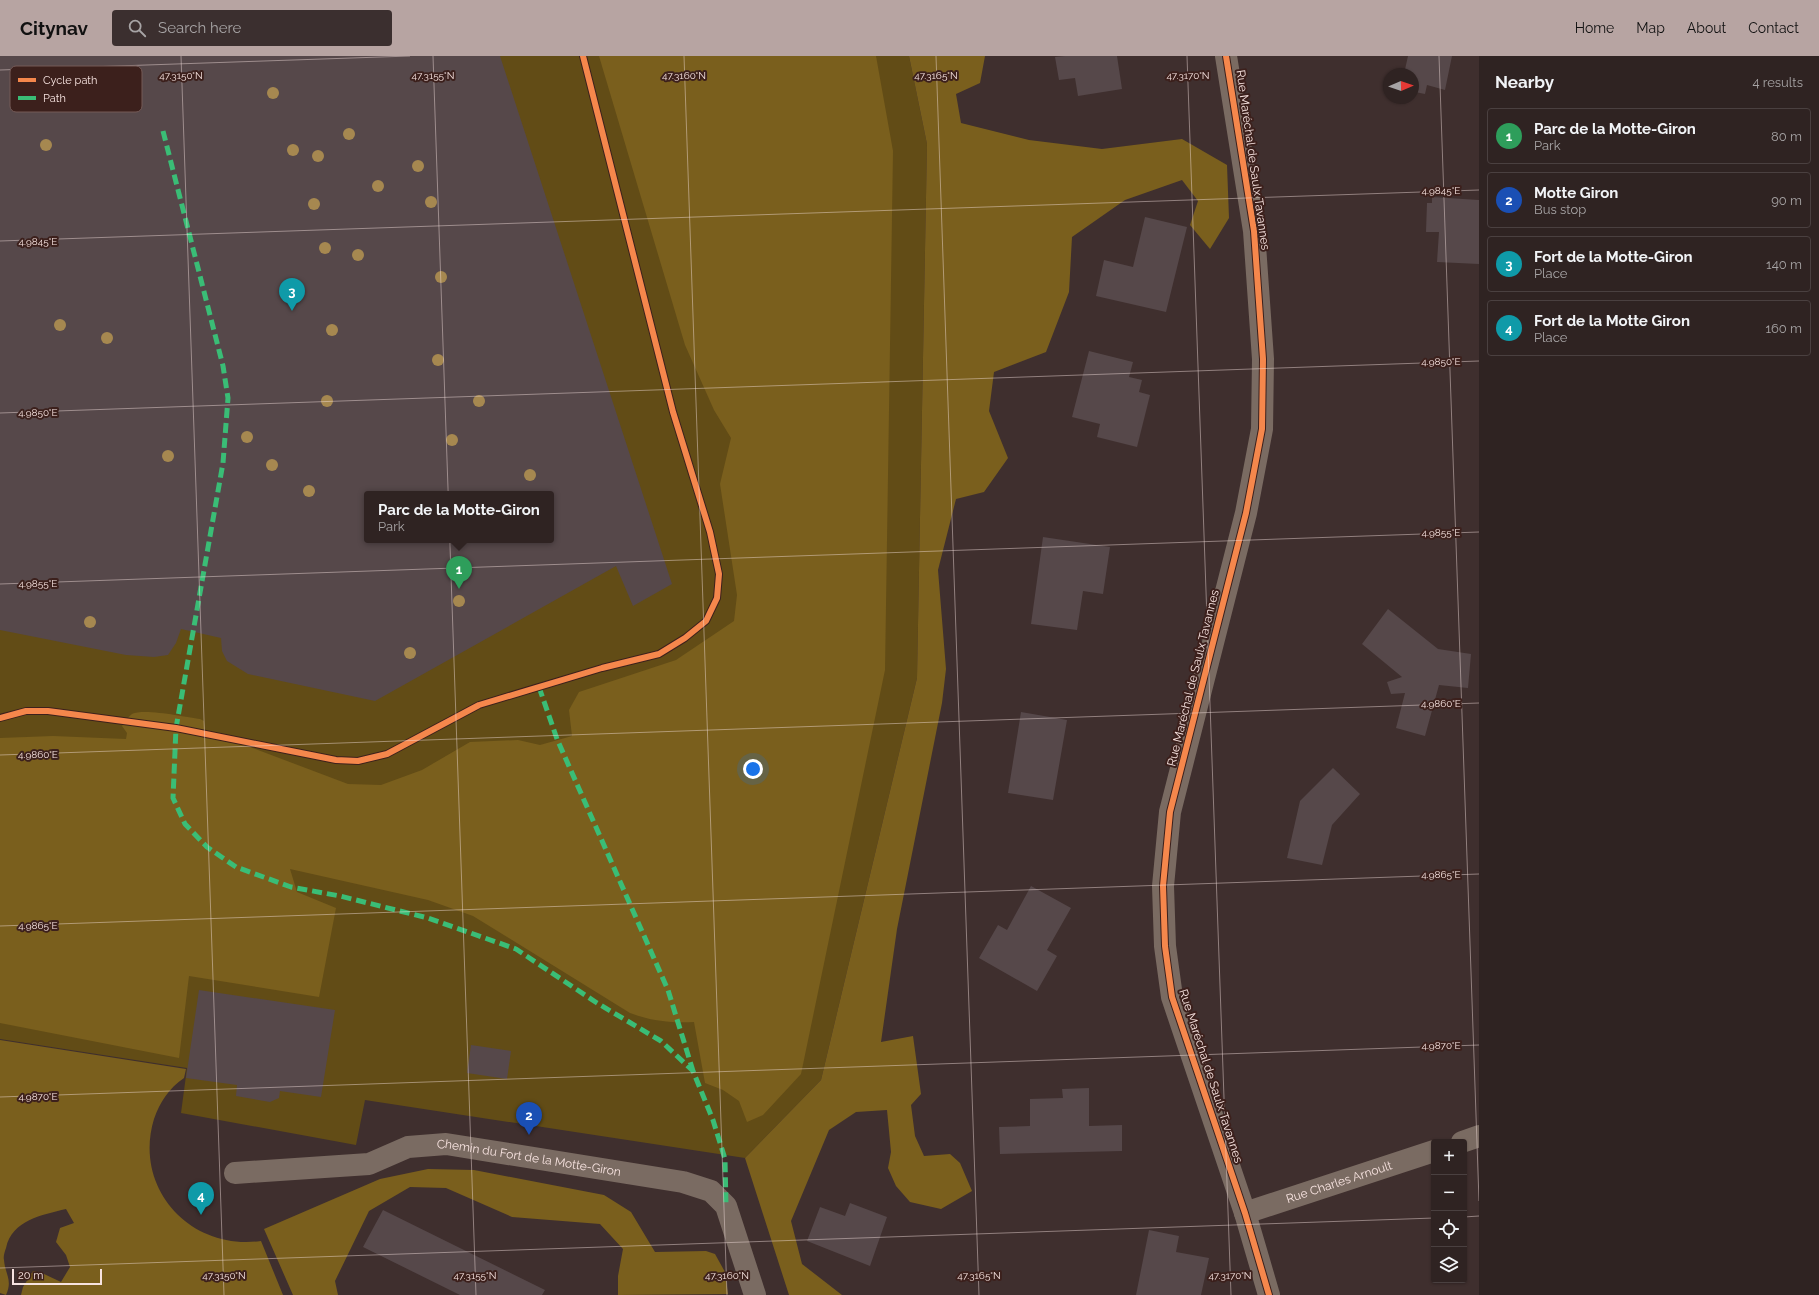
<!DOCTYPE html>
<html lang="en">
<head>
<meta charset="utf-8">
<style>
  body { margin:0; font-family:Raleway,sans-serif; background:#3b2f2f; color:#f1f3f6 }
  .controls { position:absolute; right:12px; bottom:12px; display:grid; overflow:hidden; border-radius:4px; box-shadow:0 1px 3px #0004 }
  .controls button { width:36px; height:36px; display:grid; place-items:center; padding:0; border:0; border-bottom:1px solid #4a4040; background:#2f2322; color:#f1f3f6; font:20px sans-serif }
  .compass { position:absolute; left:1383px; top:12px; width:36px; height:36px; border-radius:50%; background:#2f2322; box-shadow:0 1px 3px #0004; rotate:88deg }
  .scale { position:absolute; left:12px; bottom:10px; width:90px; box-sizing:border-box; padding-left:4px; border:2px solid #f7e3e0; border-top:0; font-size:11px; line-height:14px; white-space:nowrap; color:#f7e3e0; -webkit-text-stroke:3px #3c201c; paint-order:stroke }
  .you { position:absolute; left:753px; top:713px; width:14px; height:14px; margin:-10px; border:3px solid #fff; border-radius:50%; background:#1a73e8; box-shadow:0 0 0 6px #1a73e833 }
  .badge { display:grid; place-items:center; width:26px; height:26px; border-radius:50%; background:#b7a4a2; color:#fff; font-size:13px; font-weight:700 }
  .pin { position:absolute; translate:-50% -33px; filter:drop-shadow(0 1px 2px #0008) }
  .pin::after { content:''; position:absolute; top:21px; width:14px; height:12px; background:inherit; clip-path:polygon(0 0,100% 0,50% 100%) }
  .popup { position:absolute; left:364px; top:435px; width:190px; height:52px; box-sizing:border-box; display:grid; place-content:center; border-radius:4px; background:#2f2322; filter:drop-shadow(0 1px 3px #0005); font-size:13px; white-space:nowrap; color:#a7a4a5 }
  .popup b { font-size:15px; color:#f1f3f6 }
  .popup::after { content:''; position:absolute; left:50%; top:100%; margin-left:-8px; border:8px solid transparent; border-top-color:#2f2322 }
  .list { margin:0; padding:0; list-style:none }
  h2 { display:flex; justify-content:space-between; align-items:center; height:52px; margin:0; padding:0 16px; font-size:17px }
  h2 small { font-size:13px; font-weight:400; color:#a7a4a5 }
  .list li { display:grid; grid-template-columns:26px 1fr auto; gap:12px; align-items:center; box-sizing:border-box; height:56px; margin:0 8px 8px; padding:0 8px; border:1px solid #4a4040; border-radius:4px }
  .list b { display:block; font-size:15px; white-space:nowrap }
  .list p { margin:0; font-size:13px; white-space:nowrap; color:#a7a4a5 }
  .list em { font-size:13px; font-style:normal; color:#a7a4a5 }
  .icon { flex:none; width:22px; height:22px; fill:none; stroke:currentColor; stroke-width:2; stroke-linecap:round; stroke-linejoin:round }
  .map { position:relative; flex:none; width:1479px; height:1239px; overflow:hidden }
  header { display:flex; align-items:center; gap:24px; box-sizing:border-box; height:56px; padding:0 20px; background:#b7a4a2; color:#111 }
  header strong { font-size:19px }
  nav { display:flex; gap:22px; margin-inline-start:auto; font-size:14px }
  .search { width:280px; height:36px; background:#3b2f2f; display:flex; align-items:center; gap:10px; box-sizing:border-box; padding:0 14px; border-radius:4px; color:#a7a4a5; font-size:15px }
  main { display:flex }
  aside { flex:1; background:#2f2322 }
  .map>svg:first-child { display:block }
</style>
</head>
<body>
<header>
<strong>Citynav</strong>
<div class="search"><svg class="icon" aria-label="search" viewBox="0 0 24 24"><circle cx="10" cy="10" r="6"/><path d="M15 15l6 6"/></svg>Search here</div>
<nav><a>Home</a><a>Map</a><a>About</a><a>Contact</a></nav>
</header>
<main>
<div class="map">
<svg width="1479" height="1239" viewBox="0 0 1479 1239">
  <rect width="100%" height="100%" fill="#3f2f2e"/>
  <path fill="#624c16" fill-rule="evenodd" d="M0 0H909L927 88 917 622 821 1024 745 1102 365 1044 356 1089 181 1057 187 1012 0 983ZM367 438H551V484H367Z"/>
  <path fill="#7a5f1d" d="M599 0H876L893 95 885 614 801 1018 763 1059 747 1066 739 1045 723 1034 705 1027 694 966C671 967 651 965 630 957L473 860 428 844 290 813 297 836 336 852 319 941 189 920 179 1002 0 967V682L53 680 126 683 127 677 122 670C125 666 128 661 132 658 144 652 185 661 200 663L204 665 205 674 348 728 381 729 422 714 470 686 518 684 540 689 572 680 569 654 579 636 676 604 734 565 737 539 720 428 731 382 714 354 685 289Z
    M909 0H985L980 27 956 38 961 67 1029 84 1102 93 1182 83 1227 109 1229 162 1210 193 1190 169 1198 145 1182 124 1125 144 1072 181 1069 236 1046 296 994 316 989 355 1008 402 984 436 956 443 938 514 946 613 942 647 897 873 881 986 913 980 921 1038 911 1049 915 1080 924 1100 950 1098 960 1107 972 1135 941 1153 910 1146 896 1130 888 1112 891 1096 887 1054 856 1056 829 1074 791 1165 802 1208 842 1239H789L745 1102 821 1024 917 622 927 88Z
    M0 984 186 1013 184 1022C169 1032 160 1046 154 1063 133 1132 190 1195 261 1185L283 1239H21L23 1231 33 1215 44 1218 61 1226 70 1211 66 1199 56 1186 60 1172 74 1167 66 1153C42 1159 12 1164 6 1192 5 1195 3 1200 4 1204 5 1218 13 1224 6 1239L0 1237Z
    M428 1113 474 1114 604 1139 631 1156 655 1196 706 1195 715 1198 725 1216 728 1238 618 1239V1220L623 1193 600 1168 512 1161 446 1132 410 1131 369 1155 335 1225 338 1239H293L264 1173 380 1123Z"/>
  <path fill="#56484a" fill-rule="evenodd" d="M0 0H500L672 528 633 550 616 510 375 645 248 618 227 605 222 595 221 582 181 573 176 587 168 599 154 601 126 599 0 574ZM367 438H551V484H367Z
    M1065 0H1117L1122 33 1078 40 1075 22 1059 24 1055 1Z
    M1408 0H1452L1445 34 1427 29 1425 38 1415 36 1416 27H1413V18H1404Z
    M1432 141 1479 144V208L1437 206 1439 176H1426L1427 147H1432Z
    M1145 161 1187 171 1166 256 1096 240 1104 204 1133 211Z
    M1089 295 1133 306 1129 321 1142 324 1139 336 1150 339 1137 391 1097 381 1100 368 1072 361Z
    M1043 481 1110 491 1103 538 1083 535 1077 574 1031 568Z
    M1388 553 1438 593 1471 598 1468 632 1439 629 1425 680 1396 672 1405 637 1391 638 1387 626 1402 621 1362 588Z
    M1021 656 1067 664 1053 744 1008 737Z
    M1333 712 1360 738 1332 769 1322 809 1287 802 1300 745Z
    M1031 830 1071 852 1047 894 1057 900 1037 935 979 902 998 869 1007 874Z
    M199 934 335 954 321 1041 280 1035 279 1042 270 1046 236 1040 237 1029 186 1022Z
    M471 989 511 995 507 1023 467 1017Z
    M1089 1032V1070L1122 1069V1095L1000 1098 999 1071 1030 1070V1043L1063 1042 1062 1033Z
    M850 1147 887 1161 870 1210 807 1185 820 1151 845 1160Z
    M383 1154 545 1234 542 1239H460L363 1191Z
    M1149 1174 1179 1180 1176 1196 1209 1202 1201 1239H1136Z"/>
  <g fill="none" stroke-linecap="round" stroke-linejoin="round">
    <g stroke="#7a6b62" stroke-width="22">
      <path d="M1226 0 1254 175 1263 303 1262 373 1246 457 1170 756 1163 830 1165 890 1172 941 1245 1157 1269 1239"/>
      <path d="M1462 1086 1479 1080"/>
      <path id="s1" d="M235 1117 369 1108 408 1091 446 1088 683 1126 711 1135 726 1150 755 1239"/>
      <path id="s2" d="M1245 1157 1434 1095"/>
    </g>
    <path stroke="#3abd76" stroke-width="5" stroke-dasharray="10 5" stroke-linecap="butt" d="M163 75 223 310 228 342 223 407 176 672 173 742 185 768 207 791 236 811 291 831 340 840 428 862 516 893 597 947 661 985 693 1015 713 1064 725 1103 726 1150
      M539 631 557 683 668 934 693 1015"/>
    <g stroke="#3c201c" stroke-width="8">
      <path id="cycleway" d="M1226 0 1254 175 1263 303 1262 373 1246 457 1170 756 1163 830 1165 890 1172 941 1245 1157 1269 1239
        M0 662 26 655H48L176 672 336 704 358 705 387 698 479 649 602 612 659 598 685 582 706 565 717 542 719 518 710 476 673 356 583 0"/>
    </g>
    <use href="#cycleway" stroke="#f5874c" stroke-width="6"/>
  </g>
  <g fill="#a68850">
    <circle cx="273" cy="37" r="6"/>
    <circle cx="349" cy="78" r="6"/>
    <circle cx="46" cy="89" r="6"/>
    <circle cx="293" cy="94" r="6"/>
    <circle cx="318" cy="100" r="6"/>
    <circle cx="418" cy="110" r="6"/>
    <circle cx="378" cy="130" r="6"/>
    <circle cx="431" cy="146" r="6"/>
    <circle cx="314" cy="148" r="6"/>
    <circle cx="325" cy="192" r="6"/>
    <circle cx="358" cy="199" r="6"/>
    <circle cx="441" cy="221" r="6"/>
    <circle cx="60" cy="269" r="6"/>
    <circle cx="332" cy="274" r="6"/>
    <circle cx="107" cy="282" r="6"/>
    <circle cx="438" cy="304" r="6"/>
    <circle cx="327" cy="345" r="6"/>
    <circle cx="479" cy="345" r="6"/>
    <circle cx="247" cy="381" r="6"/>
    <circle cx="452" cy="384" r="6"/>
    <circle cx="168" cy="400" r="6"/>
    <circle cx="272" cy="409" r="6"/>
    <circle cx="530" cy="419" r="6"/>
    <circle cx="309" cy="435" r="6"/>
    <circle cx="459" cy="545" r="6"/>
    <circle cx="90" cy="566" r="6"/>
    <circle cx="410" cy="597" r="6"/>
  </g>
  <path fill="none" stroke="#f7e3e0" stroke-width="1" stroke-opacity="0.45" d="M181 0 224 1239M433 0 476 1239M684 0 727 1239M936 0 979 1239M1187 0 1231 1239M1439 0 1479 1145M0 14 410 0M0 185 1479 134M0 357 1479 305M0 528 1479 476M0 699 1479 647M0 870 1479 818M0 1041 1479 989M1464 1161 1479 1160M0 1212 1434 1162"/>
  <g text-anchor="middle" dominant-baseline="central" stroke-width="4" stroke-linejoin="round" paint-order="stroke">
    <g font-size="12" fill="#f7e3e0" stroke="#3c201c">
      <text transform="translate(1253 104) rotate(82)">Rue Maréchal de Saulx Tavannes</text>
      <text transform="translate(1193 622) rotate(-76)">Rue Maréchal de Saulx Tavannes</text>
      <text transform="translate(1211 1020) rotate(72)">Rue Maréchal de Saulx Tavannes</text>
      <text stroke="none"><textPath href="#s1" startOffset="299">Chemin du Fort de la Motte-Giron</textPath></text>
      <text stroke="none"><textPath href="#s2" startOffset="99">Rue Charles Arnoult</textPath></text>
    </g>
  </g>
  <rect x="10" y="10" width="132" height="46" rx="6" fill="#3c201c" stroke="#745a57" stroke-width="1"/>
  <rect x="18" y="22" width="18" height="4" fill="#f5874c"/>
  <rect x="18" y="40" width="18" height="4" fill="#3abd76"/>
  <g font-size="11" fill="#f7e3e0">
    <text x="43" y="28">Cycle path</text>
    <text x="43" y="46">Path</text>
  </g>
  <g font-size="10" text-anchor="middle" fill="#f7e3e0" stroke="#3c201c" stroke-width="4" stroke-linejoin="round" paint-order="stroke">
    <text x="181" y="23">47.3150°N</text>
    <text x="433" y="23">47.3155°N</text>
    <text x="684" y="23">47.3160°N</text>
    <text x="936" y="23">47.3165°N</text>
    <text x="1188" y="23">47.3170°N</text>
    <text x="1441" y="138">4.9845°E</text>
    <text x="38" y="189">4.9845°E</text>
    <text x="1441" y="309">4.9850°E</text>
    <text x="38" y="360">4.9850°E</text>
    <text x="1441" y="480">4.9855°E</text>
    <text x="38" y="531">4.9855°E</text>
    <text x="1441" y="651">4.9860°E</text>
    <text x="38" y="702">4.9860°E</text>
    <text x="1441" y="822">4.9865°E</text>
    <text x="38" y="873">4.9865°E</text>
    <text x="1441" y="993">4.9870°E</text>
    <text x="38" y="1044">4.9870°E</text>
    <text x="224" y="1223">47.3150°N</text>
    <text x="475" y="1223">47.3155°N</text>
    <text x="727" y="1223">47.3160°N</text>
    <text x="979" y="1223">47.3165°N</text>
    <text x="1230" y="1223">47.3170°N</text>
  </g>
</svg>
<div class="controls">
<button>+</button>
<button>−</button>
<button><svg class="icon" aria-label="locate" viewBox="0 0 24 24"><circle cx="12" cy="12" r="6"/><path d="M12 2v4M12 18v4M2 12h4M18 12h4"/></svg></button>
<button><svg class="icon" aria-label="layers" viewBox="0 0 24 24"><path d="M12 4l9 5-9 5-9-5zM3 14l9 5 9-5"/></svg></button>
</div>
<svg class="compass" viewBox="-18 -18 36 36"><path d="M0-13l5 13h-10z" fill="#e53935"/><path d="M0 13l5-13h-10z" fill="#a7a4a5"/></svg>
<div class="scale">20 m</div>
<div class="you"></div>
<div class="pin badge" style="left:459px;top:533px;background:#2e9e5b">1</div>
<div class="popup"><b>Parc de la Motte-Giron</b>Park</div>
<div class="pin badge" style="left:529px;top:1079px;background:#1a4fb4">2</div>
<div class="pin badge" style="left:292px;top:255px;background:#0f9aa8">3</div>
<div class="pin badge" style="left:201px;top:1159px;background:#0f9aa8">4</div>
</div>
<aside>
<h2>Nearby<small>4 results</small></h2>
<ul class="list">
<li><span class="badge" style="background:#2e9e5b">1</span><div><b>Parc de la Motte-Giron</b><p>Park</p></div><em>80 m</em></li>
<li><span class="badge" style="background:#1a4fb4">2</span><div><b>Motte Giron</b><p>Bus stop</p></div><em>90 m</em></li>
<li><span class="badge" style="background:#0f9aa8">3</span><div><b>Fort de la Motte-Giron</b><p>Place</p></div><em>140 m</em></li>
<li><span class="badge" style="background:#0f9aa8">4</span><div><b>Fort de la Motte Giron</b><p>Place</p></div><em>160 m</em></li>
</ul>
</aside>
</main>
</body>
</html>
